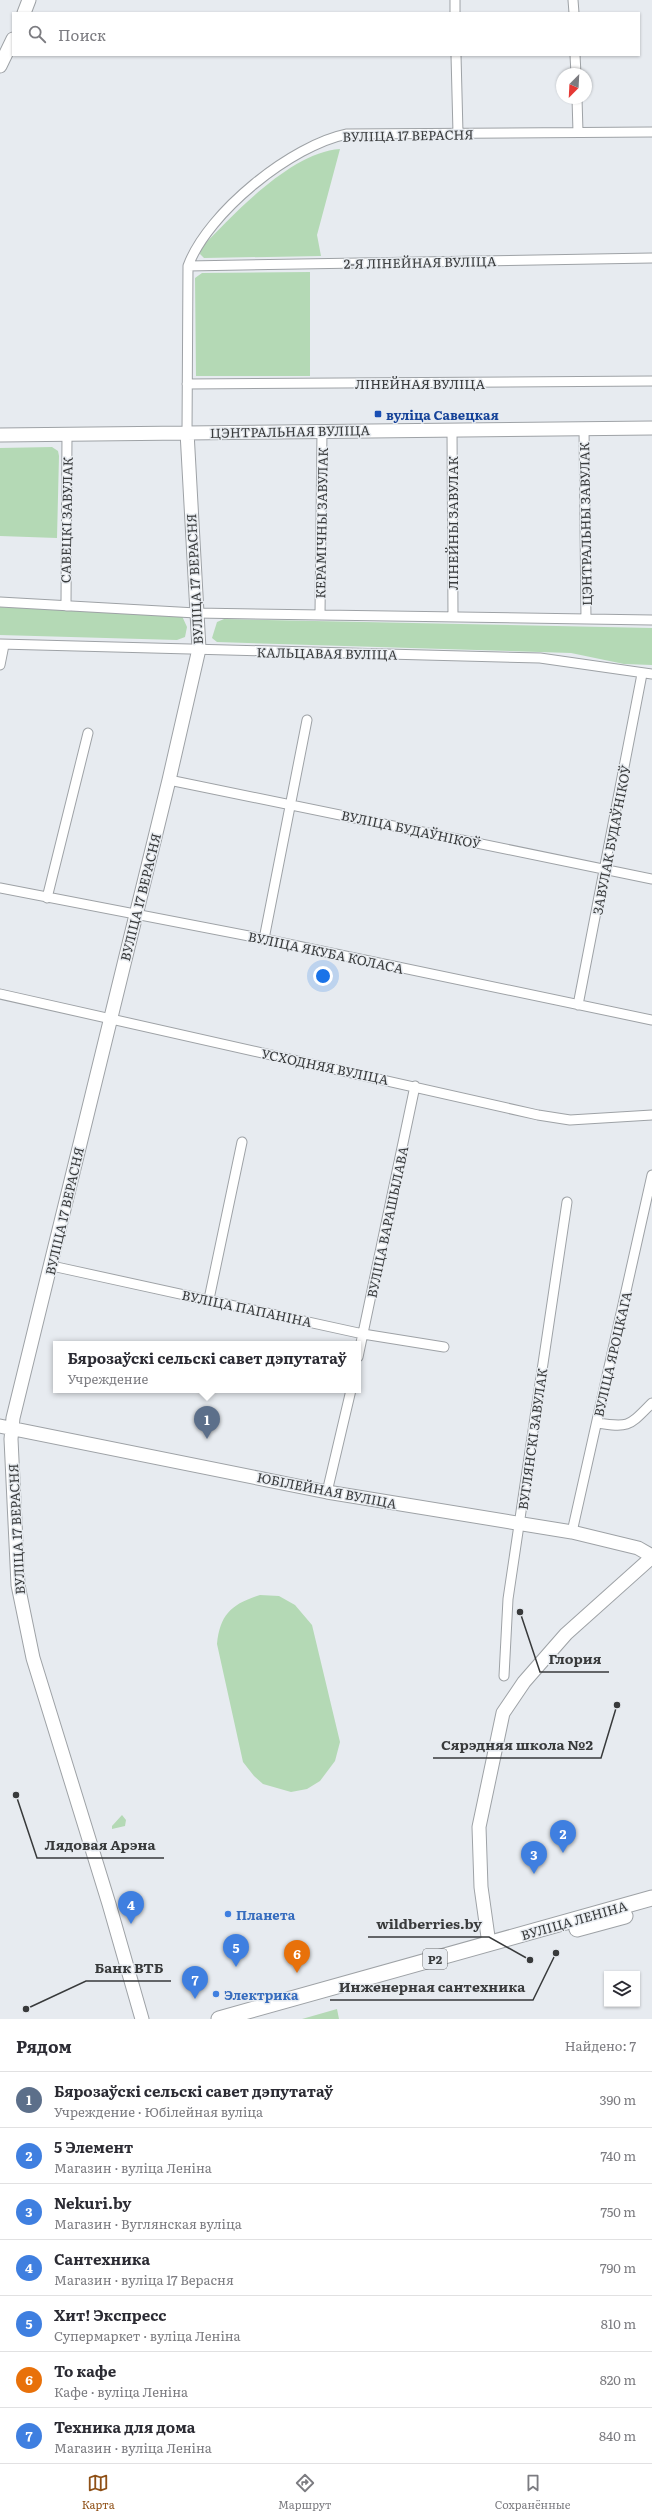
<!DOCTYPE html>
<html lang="ru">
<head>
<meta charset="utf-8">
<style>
  body { margin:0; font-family:Literata,serif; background:#f7f7f7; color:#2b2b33 }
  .controls { position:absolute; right:12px; bottom:12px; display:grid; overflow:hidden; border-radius:0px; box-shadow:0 1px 3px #0004 }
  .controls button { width:36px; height:36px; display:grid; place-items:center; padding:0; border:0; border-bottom:1px solid #e1e1e2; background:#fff; color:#2b2b33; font:20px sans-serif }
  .compass { position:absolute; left:556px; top:68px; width:36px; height:36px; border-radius:50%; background:#fff; box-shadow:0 1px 3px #0004; rotate:204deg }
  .you { position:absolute; left:323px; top:976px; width:14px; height:14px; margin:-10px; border:3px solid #fff; border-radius:50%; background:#1a73e8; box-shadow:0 0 0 6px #1a73e833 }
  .badge { display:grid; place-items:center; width:26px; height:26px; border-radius:50%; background:#8f5016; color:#fff; font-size:13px; font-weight:700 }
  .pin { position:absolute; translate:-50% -33px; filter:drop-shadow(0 1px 2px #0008) }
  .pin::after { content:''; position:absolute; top:21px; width:14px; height:12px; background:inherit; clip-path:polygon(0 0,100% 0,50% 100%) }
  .popup { position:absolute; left:53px; top:1341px; width:308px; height:52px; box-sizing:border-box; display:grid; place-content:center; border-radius:0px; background:#fff; filter:drop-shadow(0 1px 3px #0005); font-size:13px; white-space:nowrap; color:#7c7c81 }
  .popup b { font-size:15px; color:#2b2b33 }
  .popup::after { content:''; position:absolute; left:50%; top:100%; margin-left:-8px; border:8px solid transparent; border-top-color:#fff }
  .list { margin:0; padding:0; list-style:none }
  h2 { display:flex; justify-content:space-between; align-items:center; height:52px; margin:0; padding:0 16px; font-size:17px }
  h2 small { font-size:13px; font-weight:400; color:#7c7c81 }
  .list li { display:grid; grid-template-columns:26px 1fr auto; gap:12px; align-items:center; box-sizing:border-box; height:56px; padding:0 16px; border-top:1px solid #e1e1e2 }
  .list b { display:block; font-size:15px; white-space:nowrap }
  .list p { margin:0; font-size:13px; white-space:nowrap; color:#7c7c81 }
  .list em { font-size:13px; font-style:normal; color:#7c7c81 }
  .icon { flex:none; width:22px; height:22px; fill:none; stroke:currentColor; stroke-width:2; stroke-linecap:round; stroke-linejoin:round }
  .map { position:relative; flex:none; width:652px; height:2019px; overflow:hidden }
  .search { position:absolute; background:#fff; box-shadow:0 1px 3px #0004; left:12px; right:12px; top:12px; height:44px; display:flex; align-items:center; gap:10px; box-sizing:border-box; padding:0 14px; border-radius:0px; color:#7c7c81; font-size:15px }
  .sheet { height:444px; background:#fff }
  nav { display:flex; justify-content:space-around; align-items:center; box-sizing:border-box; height:56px; border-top:1px solid #e1e1e2; background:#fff; font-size:11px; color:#7c7c81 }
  nav a { display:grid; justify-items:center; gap:2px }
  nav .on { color:#8f5016 }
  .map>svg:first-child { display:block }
</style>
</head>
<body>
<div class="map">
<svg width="652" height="2019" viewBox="0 0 652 2019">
  <rect width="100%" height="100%" fill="#e7ebf0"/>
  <path fill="#b4d9b5" d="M340 149 317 235 321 256 204 258 200 254 201 248C234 214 291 152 340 149Z
    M310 272V376H196L195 278 202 273Z
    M52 447 58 451 59 456 57 538 0 536V448Z
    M0 607 182 616 187 627 185 637 177 640 0 635Z
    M224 619 652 628V665L624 664 571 653 217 642 212 638 217 622Z
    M260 1595 279 1596 295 1605 312 1625 340 1742 335 1761 320 1781 307 1789 291 1792 263 1784 254 1776 243 1762 217 1644C220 1614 232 1604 260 1595Z
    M122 1815 126 1820 125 1826 112 1829V1826Z
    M337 2009 339 2019H302Z"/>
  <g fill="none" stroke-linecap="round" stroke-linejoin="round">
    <g stroke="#9ea2a6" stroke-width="11">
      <path id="street" d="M455 0V13
        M573 0 574 13
        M456 55 458 133
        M575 55 576 74
        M577 98 578 132
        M188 266 652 258
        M187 384 652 381
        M584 428 586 619
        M452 429 453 617
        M187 432 188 266C208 212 292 145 347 134L652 132
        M0 602 196 613 652 620
        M66 606 67 434
        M320 615 322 431
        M0 644 540 658 652 674
        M0 665 4 645
        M169 780 652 879
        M0 888 264 939 652 1020
        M47 898 88 733
        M264 939 307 720
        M0 994 538 1115 570 1120 652 1115
        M578 1005 642 674
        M52 1266 363 1334 444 1347
        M209 1299 242 1142
        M358 1357 415 1086
        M597 1423C630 1428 629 1426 652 1403
        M327 1492 351 1390
        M572 1532 652 1175
        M504 1676 508 1599 567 1202"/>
    </g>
    <g stroke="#9ea2a6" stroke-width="15">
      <path id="secondary" d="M24 13 29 0
        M0 66 13 39
        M0 435 652 428
        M0 1426 327 1492 572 1532 638 1548 652 1556
        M489 1944 481 1887 479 1827 503 1713 524 1682 566 1634 652 1557
        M142 2019 109 1904 33 1658 18 1585 11 1439 13 1418 169 780 199 649 187 432"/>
    </g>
    <g stroke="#9ea2a6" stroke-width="17">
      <path id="primary" d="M577 1929 625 1916
        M219 2019 652 1898"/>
    </g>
    <use href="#street" stroke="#fff" stroke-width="9"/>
    <use href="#secondary" stroke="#fff" stroke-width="13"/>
    <use href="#primary" stroke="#fff" stroke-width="15"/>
  </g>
  <rect fill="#1a4fb4" stroke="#e7ebf0" stroke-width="1.5" x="374" y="410" width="8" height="8" rx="2"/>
  <g fill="#3f7fe0" stroke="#e7ebf0" stroke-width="1.5">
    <circle cx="228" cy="1914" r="4"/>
    <circle cx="216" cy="1994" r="4"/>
  </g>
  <g text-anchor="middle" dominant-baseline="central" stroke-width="3" stroke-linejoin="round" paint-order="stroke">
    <rect fill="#e7ebf0" stroke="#6c6f71" stroke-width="1" x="423" y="1949" width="24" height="20" rx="3"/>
    <g font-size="12" font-weight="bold" fill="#383a3b">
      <text x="435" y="1959">Р2</text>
    </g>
    <g font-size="13" fill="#383a3b" stroke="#e7ebf0">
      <text transform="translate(408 135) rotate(-1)">ВУЛІЦА 17 ВЕРАСНЯ</text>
      <text transform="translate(420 262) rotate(-1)">2-Я ЛІНЕЙНАЯ ВУЛІЦА</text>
      <text x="420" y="383">ЛІНЕЙНАЯ ВУЛІЦА</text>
      <text transform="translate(290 431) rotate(-1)">ЦЭНТРАЛЬНАЯ ВУЛІЦА</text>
      <text transform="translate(66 520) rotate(-89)">САВЕЦКІ ЗАВУЛАК</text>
      <text transform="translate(321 523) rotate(-89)">КЕРАМІЧНЫ ЗАВУЛАК</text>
      <text transform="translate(452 523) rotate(-90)">ЛІНЕЙНЫ ЗАВУЛАК</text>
      <text transform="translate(585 524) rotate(-91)">ЦЭНТРАЛЬНЫ ЗАВУЛАК</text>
      <text transform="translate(194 579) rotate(-93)">ВУЛІЦА 17 ВЕРАСНЯ</text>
      <text transform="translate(327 653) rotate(1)">КАЛЬЦАВАЯ ВУЛІЦА</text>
      <text transform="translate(411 829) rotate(12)">ВУЛІЦА БУДАЎНІКОЎ</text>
      <text transform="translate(611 840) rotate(-79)">ЗАВУЛАК БУДАЎНІКОЎ</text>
      <text transform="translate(140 897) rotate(-76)">ВУЛІЦА 17 ВЕРАСНЯ</text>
      <text transform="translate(326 952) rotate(12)">ВУЛІЦА ЯКУБА КОЛАСА</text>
      <text transform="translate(325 1066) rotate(12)">УСХОДНЯЯ ВУЛІЦА</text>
      <text transform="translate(64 1211) rotate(-77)">ВУЛІЦА 17 ВЕРАСНЯ</text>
      <text transform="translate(387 1222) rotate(-78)">ВУЛІЦА ВАРАШЫЛАВА</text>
      <text transform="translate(247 1308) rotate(12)">ВУЛІЦА ПАПАНІНА</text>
      <text transform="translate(612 1354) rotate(-77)">ВУЛІЦА ЯРОЦКАГА</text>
      <text transform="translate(532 1439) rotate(-82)">ВУГЛЯНСКІ ЗАВУЛАК</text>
      <text transform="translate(327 1490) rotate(11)">ЮБІЛЕЙНАЯ ВУЛІЦА</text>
      <text transform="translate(16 1529) rotate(-93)">ВУЛІЦА 17 ВЕРАСНЯ</text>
      <text transform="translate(574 1920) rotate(-16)">ВУЛІЦА ЛЕНІНА</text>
    </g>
    <g font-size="13" font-weight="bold" fill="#164399" stroke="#e7ebf0" text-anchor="start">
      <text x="386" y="414">вуліца Савецкая</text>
    </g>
    <g font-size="13" font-weight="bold" fill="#366cbe" stroke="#e7ebf0" text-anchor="start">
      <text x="236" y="1914">Планета</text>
      <text x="224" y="1994">Электрика</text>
    </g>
  </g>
  <path fill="none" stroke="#383a3b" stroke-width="1.5" d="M520 1612L540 1672H609M617 1705L601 1758H433M16 1795L37 1858H164M530 1960L489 1937H368M26 2009L86 1981H171M556 1953L533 2000H330"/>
  <g fill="#383a3b" stroke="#e7ebf0" stroke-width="1.5">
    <circle cx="520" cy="1612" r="4"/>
    <circle cx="617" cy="1705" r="4"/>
    <circle cx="16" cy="1795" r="4"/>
    <circle cx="530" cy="1960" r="4"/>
    <circle cx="26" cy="2009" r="4"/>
    <circle cx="556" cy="1953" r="4"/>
  </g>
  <g font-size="14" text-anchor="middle" font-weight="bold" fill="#383a3b" stroke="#e7ebf0" stroke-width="3" stroke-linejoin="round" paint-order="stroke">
    <text x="575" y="1664">Глория</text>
    <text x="517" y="1750">Сярэдняя школа №2</text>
    <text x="100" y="1850">Лядовая Арэна</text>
    <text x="429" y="1929">wildberries.by</text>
    <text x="129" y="1973">Банк ВТБ</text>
    <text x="432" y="1992">Инженерная сантехника</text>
  </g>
</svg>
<div class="controls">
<button><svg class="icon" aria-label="layers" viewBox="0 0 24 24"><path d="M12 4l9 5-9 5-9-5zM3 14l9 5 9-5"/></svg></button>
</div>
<svg class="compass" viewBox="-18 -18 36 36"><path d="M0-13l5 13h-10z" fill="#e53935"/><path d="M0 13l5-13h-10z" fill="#7c7c81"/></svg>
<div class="you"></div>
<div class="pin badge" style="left:207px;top:1439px;background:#5c6f8a">1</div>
<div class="popup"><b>Бярозаўскі сельскі савет дэпутатаў</b>Учреждение</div>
<div class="pin badge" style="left:563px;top:1853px;background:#3f7fe0">2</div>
<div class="pin badge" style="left:534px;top:1874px;background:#3f7fe0">3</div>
<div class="pin badge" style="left:131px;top:1924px;background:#3f7fe0">4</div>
<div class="pin badge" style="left:236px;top:1967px;background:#3f7fe0">5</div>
<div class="pin badge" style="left:297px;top:1973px;background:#e8710a">6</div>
<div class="pin badge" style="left:195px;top:1999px;background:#3f7fe0">7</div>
<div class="search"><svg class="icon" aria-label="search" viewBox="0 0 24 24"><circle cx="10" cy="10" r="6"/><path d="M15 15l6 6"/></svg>Поиск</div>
</div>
<section class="sheet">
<h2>Рядом<small>Найдено: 7</small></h2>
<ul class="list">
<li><span class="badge" style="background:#5c6f8a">1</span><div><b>Бярозаўскі сельскі савет дэпутатаў</b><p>Учреждение · Юбілейная вуліца</p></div><em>390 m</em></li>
<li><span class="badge" style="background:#3f7fe0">2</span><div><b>5 Элемент</b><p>Магазин · вуліца Леніна</p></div><em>740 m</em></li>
<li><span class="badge" style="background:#3f7fe0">3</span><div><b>Nekuri.by</b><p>Магазин · Вуглянская вуліца</p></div><em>750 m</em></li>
<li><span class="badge" style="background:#3f7fe0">4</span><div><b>Сантехника</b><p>Магазин · вуліца 17 Верасня</p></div><em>790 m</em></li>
<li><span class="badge" style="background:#3f7fe0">5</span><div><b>Хит! Экспресс</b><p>Супермаркет · вуліца Леніна</p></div><em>810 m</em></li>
<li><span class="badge" style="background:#e8710a">6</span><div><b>То кафе</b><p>Кафе · вуліца Леніна</p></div><em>820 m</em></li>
<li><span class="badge" style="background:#3f7fe0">7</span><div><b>Техника для дома</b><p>Магазин · вуліца Леніна</p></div><em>840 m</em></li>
</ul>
</section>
<nav>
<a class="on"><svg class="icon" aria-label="map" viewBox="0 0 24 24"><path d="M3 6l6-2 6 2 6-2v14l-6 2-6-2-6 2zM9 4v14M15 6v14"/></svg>Карта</a>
<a><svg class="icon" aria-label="directions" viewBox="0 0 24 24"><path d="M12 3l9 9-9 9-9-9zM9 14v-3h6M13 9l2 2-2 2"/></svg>Маршрут</a>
<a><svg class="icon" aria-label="saved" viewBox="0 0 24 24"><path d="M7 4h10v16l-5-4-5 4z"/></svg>Сохранённые</a>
</nav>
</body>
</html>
